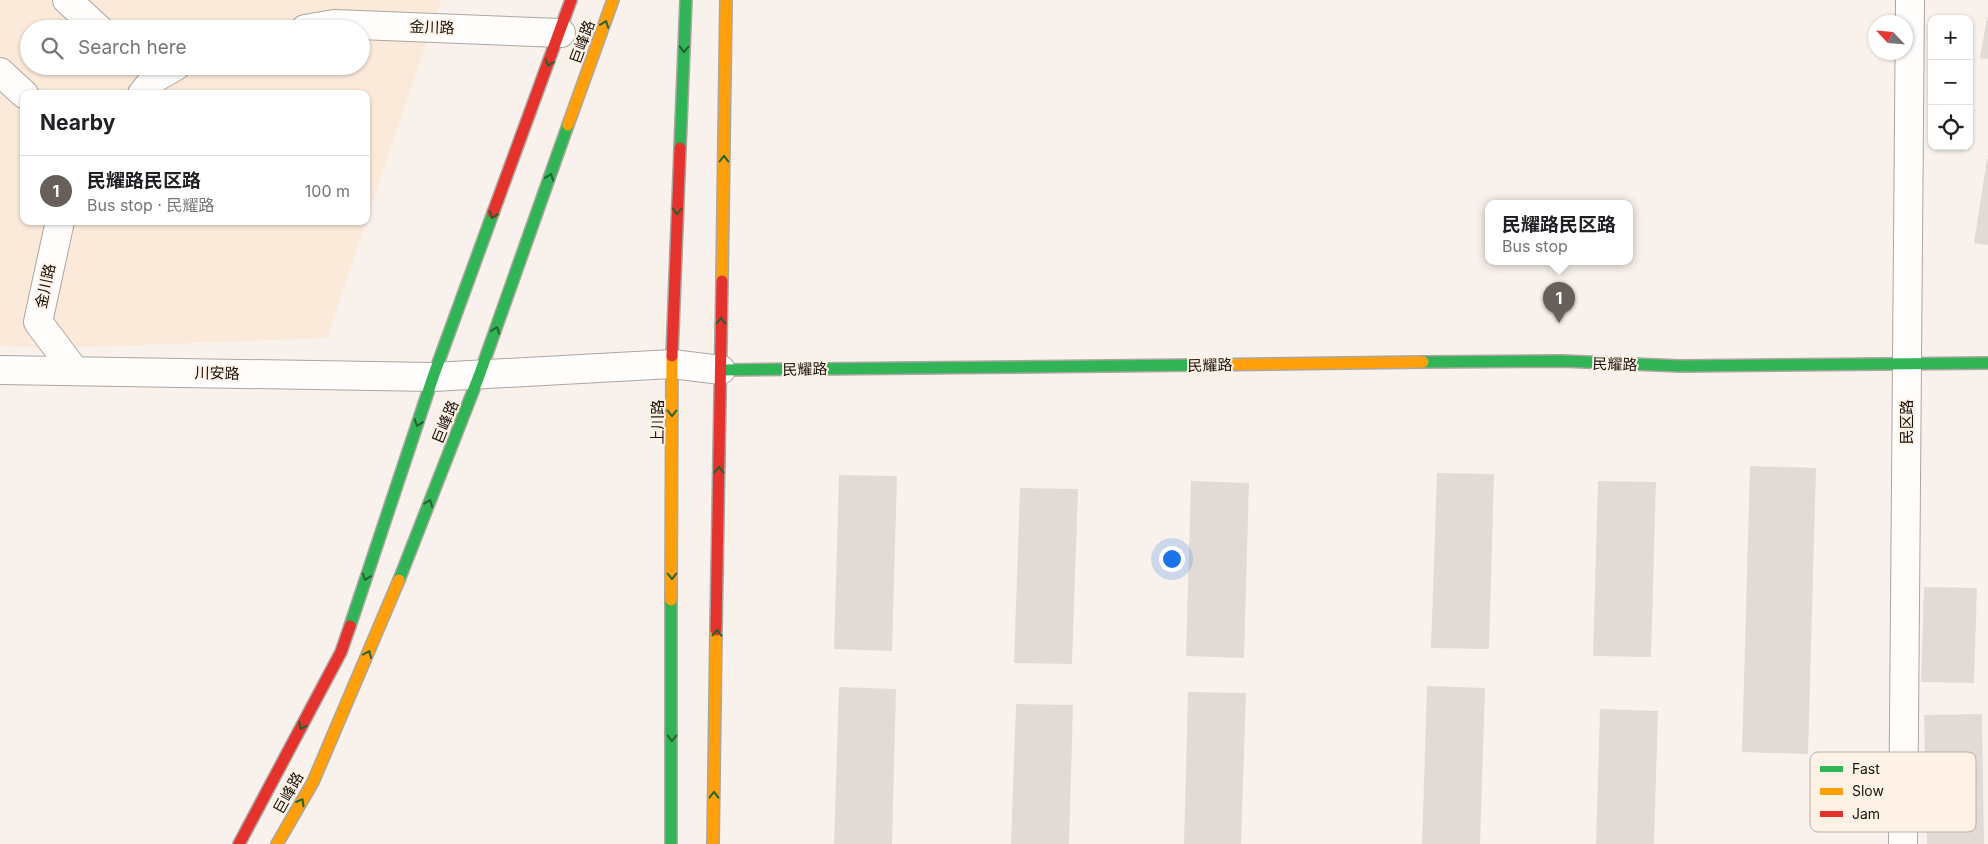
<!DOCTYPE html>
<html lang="en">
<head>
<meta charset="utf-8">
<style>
  body { margin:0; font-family:Inter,"Noto Sans SC",sans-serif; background:#f6f6f6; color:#202124 }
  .controls { position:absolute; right:15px; top:15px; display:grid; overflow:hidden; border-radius:10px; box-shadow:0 1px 4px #0004 }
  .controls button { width:45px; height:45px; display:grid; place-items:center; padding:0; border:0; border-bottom:1px solid #e0e0e0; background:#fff; color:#202124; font:25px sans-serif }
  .compass { position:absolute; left:1868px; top:15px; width:45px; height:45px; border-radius:50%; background:#fff; box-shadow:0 1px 4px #0004; rotate:296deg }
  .you { position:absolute; left:1171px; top:558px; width:18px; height:18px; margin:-12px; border:4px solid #fff; border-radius:50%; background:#1a73e8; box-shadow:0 0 0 8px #1a73e833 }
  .badge { display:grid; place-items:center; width:32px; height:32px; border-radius:50%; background:#67605a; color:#fff; font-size:16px; font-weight:700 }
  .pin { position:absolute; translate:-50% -41px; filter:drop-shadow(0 1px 2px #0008) }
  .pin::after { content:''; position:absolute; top:26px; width:18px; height:15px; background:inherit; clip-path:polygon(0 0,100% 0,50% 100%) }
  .popup { position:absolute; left:1485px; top:200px; width:148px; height:65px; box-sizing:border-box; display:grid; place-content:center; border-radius:10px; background:#fff; filter:drop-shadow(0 1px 4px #0005); font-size:16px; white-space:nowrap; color:#757577 }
  .popup b { font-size:19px; color:#202124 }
  .popup::after { content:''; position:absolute; left:50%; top:100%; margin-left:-10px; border:10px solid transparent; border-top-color:#fff }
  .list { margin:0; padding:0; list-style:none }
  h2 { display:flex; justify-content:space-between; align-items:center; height:65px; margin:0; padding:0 20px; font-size:21px }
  h2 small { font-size:16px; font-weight:400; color:#757577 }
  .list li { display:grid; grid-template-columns:32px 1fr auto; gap:15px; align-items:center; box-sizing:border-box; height:70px; padding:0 20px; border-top:1px solid #e0e0e0 }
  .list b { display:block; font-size:19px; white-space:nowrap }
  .list p { margin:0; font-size:16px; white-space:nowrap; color:#757577 }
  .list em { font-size:16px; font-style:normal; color:#757577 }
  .icon { flex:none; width:28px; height:28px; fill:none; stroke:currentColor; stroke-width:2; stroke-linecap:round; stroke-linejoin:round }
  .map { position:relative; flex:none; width:1988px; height:844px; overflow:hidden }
  .search { position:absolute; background:#fff; box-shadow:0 1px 4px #0004; left:20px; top:20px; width:350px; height:55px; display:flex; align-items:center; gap:12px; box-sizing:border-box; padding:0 18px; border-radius:28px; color:#757577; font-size:19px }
  .panel { position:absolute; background:#fff; box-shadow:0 1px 4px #0004; left:20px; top:90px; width:350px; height:135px; border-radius:10px }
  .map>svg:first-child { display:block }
</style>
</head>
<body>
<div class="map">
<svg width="1988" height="844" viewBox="0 0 1988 844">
  <rect width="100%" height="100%" fill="#f9f2ec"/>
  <path fill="#fbeada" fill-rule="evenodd" d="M0 0H441L327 338 57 348 0 346ZM29 29H361V66H29ZM24 94H366V221H24Z"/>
  <path fill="#e2dbd5" d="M1987 17H1988V59L1980 58Z
    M1987 159H1988V245L1974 243Z
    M1750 466 1816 468 1808 754 1742 752Z
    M1437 473 1494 474 1489 649 1431 648Z
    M839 475 897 476 892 651 834 649Z
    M1191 481 1249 483 1244 658 1186 656Z
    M1598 481 1656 482 1651 657 1593 656Z
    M1020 488 1078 489 1072 664 1014 663Z
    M1924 587 1977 588 1974 683 1921 682Z
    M1427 686 1485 688 1480 844H1422Z
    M839 687 896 689 892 844H834Z
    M1188 692 1246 693 1241 844H1184Z
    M1016 704 1073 705 1069 844H1011Z
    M1600 709 1658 711 1654 844H1596Z
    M1982 714 1984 844H1927L1924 715Z"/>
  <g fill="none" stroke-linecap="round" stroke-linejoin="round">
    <g stroke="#aca6a0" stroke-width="30">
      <path id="street" d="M67 0 99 29
        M305 29 334 24 561 33
        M0 72 24 94
        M142 94 155 78 176 66
        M60 221 38 322 74 370
        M0 370 433 377 672 364 721 370
        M1903 844 1910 0"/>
    </g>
    <g stroke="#aca6a0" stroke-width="14">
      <path id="fast" d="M680 148 686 0
        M1423 362 1562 361 1680 366 1988 363
        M721 370 1197 365
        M399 580 479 376 568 125
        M350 626 433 377 493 213
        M671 844V600"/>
    </g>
    <g stroke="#aca6a0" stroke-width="14">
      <path id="slow" d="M568 125 613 0
        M722 281 726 0
        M1197 365 1423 362
        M671 600 672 356
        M277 844 313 782 399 580
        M713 844 716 630"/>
    </g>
    <g stroke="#aca6a0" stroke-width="14">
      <path id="jam" d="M493 213 571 0
        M672 356 680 148
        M716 630 722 281
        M239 844 341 652 350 626"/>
    </g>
    <use href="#street" stroke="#fefdfc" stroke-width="28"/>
    <use href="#fast" stroke="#30b455" stroke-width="11"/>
    <use href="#slow" stroke="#ff9f0a" stroke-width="11"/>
    <use href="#jam" stroke="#e5322d" stroke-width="11"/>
  </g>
  <defs><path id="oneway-chevron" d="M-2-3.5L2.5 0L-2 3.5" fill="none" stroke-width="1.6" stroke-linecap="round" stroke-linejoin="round" transform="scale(1.25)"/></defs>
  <g stroke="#246330">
    <use href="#oneway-chevron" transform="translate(605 24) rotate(-70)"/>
    <use href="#oneway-chevron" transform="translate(684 49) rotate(92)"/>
    <use href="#oneway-chevron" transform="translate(549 63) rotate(110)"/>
    <use href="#oneway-chevron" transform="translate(724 159) rotate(-89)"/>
    <use href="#oneway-chevron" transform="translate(550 177) rotate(-70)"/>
    <use href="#oneway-chevron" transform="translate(677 211) rotate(92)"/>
    <use href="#oneway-chevron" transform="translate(493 215) rotate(110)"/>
    <use href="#oneway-chevron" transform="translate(721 321) rotate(-89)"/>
    <use href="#oneway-chevron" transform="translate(496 330) rotate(-70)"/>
    <use href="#oneway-chevron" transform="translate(672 413) rotate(90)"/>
    <use href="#oneway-chevron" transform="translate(418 423) rotate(109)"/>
    <use href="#oneway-chevron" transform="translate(719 470) rotate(-89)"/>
    <use href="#oneway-chevron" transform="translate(429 503) rotate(-68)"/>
    <use href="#oneway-chevron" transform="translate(672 576) rotate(90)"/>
    <use href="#oneway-chevron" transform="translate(366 577) rotate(109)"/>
    <use href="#oneway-chevron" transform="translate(717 633) rotate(-89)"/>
    <use href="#oneway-chevron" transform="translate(368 654) rotate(-67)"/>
    <use href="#oneway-chevron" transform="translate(302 726) rotate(118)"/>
    <use href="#oneway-chevron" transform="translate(672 738) rotate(90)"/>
    <use href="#oneway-chevron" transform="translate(714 795) rotate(-89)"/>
    <use href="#oneway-chevron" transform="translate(301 802) rotate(-60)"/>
  </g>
  <g text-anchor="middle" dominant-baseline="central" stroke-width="4" stroke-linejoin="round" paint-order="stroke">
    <g font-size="15" fill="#19120c" stroke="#fef2e7">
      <text transform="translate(432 27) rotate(2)">金川路</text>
      <text transform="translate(582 42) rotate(-70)">巨峰路</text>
      <text transform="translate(45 286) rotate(-78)">金川路</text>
      <text transform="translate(1615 364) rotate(2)">民耀路</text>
      <text transform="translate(1210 365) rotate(-1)">民耀路</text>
      <text transform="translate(805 369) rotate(-1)">民耀路</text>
      <text transform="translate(217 373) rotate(1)">川安路</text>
      <text transform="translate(445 422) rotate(-68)">巨峰路</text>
      <text transform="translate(657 422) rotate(-90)">上川路</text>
      <text transform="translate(1906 422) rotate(-90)">民区路</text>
      <text transform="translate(288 793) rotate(-61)">巨峰路</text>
    </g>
  </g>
  <rect x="1810" y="752" width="166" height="80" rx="8" fill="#fef2e7" stroke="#b9afa5" stroke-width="1"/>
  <rect x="1820" y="766" width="23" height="6" fill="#30b455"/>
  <rect x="1820" y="788" width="23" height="7" fill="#ff9f0a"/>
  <rect x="1820" y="811" width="23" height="6" fill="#e5322d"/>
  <g font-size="14" fill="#19120c">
    <text x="1852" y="774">Fast</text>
    <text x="1852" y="796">Slow</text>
    <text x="1852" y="819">Jam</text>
  </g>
</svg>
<div class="controls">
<button>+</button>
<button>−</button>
<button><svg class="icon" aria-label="locate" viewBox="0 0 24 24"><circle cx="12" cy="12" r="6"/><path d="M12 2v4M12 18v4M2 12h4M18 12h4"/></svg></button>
</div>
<svg class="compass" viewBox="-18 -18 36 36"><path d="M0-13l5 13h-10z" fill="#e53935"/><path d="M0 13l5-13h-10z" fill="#757577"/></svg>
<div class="you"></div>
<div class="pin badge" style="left:1559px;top:323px">1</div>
<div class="popup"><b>民耀路民区路</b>Bus stop</div>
<div class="search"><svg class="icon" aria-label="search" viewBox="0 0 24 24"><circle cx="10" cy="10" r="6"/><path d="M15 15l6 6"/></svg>Search here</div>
<section class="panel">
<h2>Nearby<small></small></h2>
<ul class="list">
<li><span class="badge">1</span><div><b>民耀路民区路</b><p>Bus stop · 民耀路</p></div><em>100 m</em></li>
</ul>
</section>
</div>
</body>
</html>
